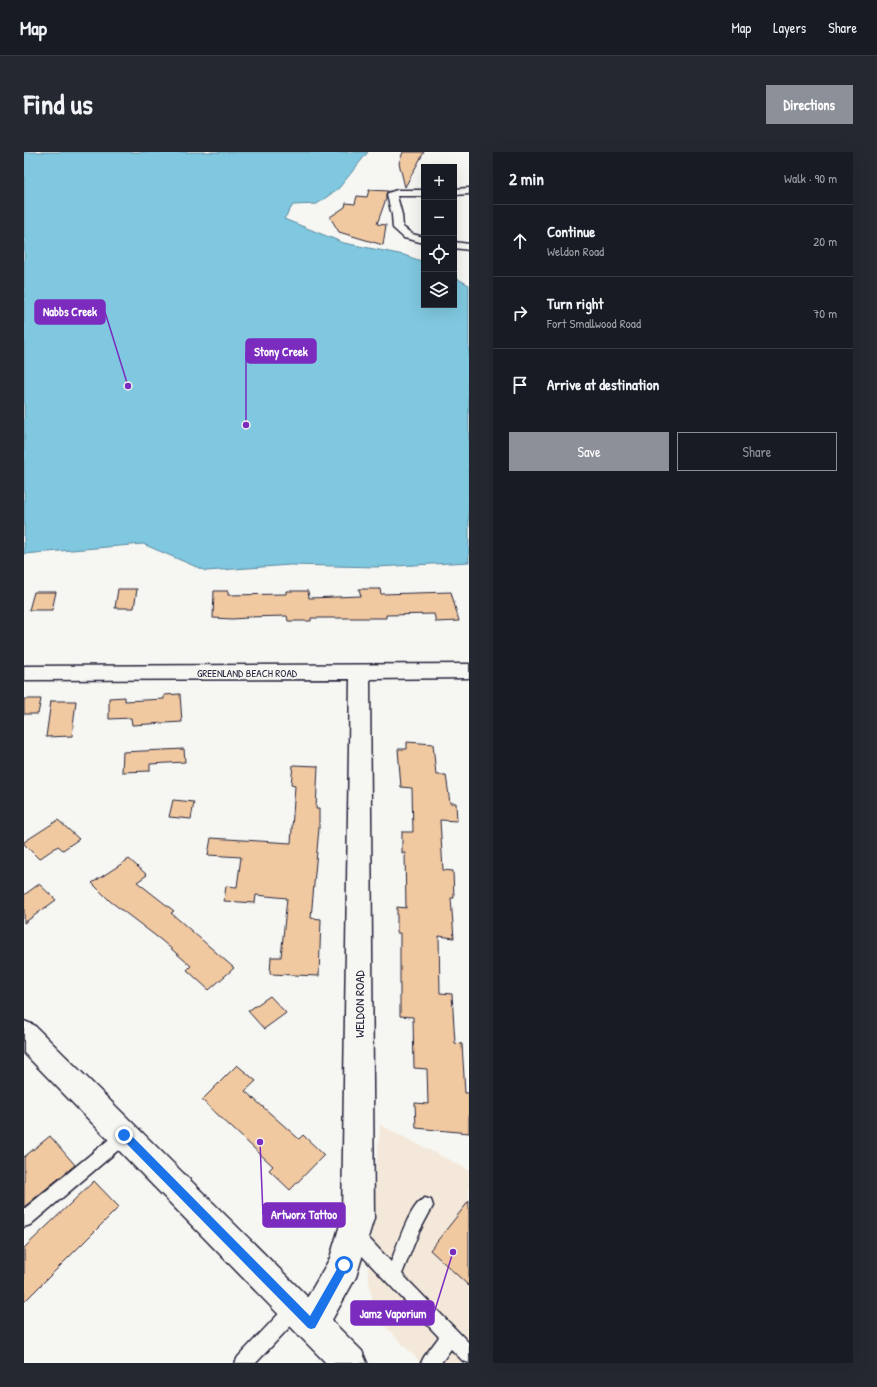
<!DOCTYPE html>
<html lang="en">
<head>
<meta charset="utf-8">
<style>
  body { margin:0; font-family:"Patrick Hand",sans-serif; background:#242831; color:#f1f3f6 }
  .controls { position:absolute; right:12px; top:12px; display:grid; overflow:hidden; border-radius:0px; box-shadow:0 4px 16px #0002 }
  .controls button { width:36px; height:36px; display:grid; place-items:center; padding:0; border:0; border-bottom:1px solid #363941; background:#171b24; color:#f1f3f6; font:20px sans-serif }
  .stop { position:absolute; width:12px; height:12px; margin:-9px; border:3px solid #1a73e8; border-radius:50%; background:#fff }
  .stop.end { background:#1a73e8; border-color:#fff; box-shadow:0 1px 4px #0008 }
  .list { margin:0; padding:0; list-style:none }
  h2 { display:flex; justify-content:space-between; align-items:center; height:52px; margin:0; padding:0 16px; font-size:17px }
  h2 small { font-size:13px; font-weight:400; color:#9ea1a6 }
  .list li { display:grid; grid-template-columns:26px 1fr auto; gap:12px; align-items:center; box-sizing:border-box; height:72px; padding:0 16px; border-top:1px solid #363941 }
  .list b { display:block; font-size:15px; white-space:nowrap }
  .list p { margin:0; font-size:13px; white-space:nowrap; color:#9ea1a6 }
  .list em { font-size:13px; font-style:normal; color:#9ea1a6 }
  .actions { display:flex; gap:8px; padding:12px 16px }
  .actions a { flex:1; padding:9px 0; border:1px solid #8c9099; border-radius:0px; text-align:center; font-size:14px; color:#8c9099 }
  .actions .main { background:#8c9099; color:#fff }
  .icon { flex:none; width:22px; height:22px; fill:none; stroke:currentColor; stroke-width:2; stroke-linecap:round; stroke-linejoin:round }
  .map { position:relative; flex:none; width:445px; height:1211px; overflow:hidden; border-radius:0px }
  header { display:flex; align-items:center; gap:24px; box-sizing:border-box; height:56px; padding:0 20px; background:#171b24; border-bottom:1px solid #363941 }
  header strong { font-size:19px }
  nav { display:flex; gap:22px; margin-inline-start:auto; font-size:14px }
  .intro { display:flex; align-items:center; justify-content:space-between; box-sizing:border-box; height:96px; padding:0 24px }
  h1 { margin:0; font-size:28px }
  .button { padding:10px 18px; border-radius:0px; background:#8c9099; color:#fff; font-size:14px; font-weight:700 }
  main { display:flex; gap:24px; padding:0 24px }
  aside { flex:1; background:#171b24; border-radius:0px; box-shadow:0 4px 16px #0002 }
  .map>svg:first-child { display:block }
</style>
</head>
<body>
<header>
<strong>Map</strong>
<nav><a>Map</a><a>Layers</a><a>Share</a></nav>
</header>
<div class="intro"><h1>Find us</h1><a class="button">Directions</a></div>
<main>
<div class="map">
<svg width="445" height="1211" viewBox="0 0 445 1211">
  <rect width="100%" height="100%" fill="#f6f6f2"/>
  <filter id="ink" filterUnits="userSpaceOnUse"><feTurbulence type="fractalNoise" baseFrequency=".025" numOctaves="2"/><feDisplacementMap in="SourceGraphic" scale="8" xChannelSelector="R" yChannelSelector="G"/><feConvolveMatrix kernelMatrix="1 2 1 2 8 2 1 2 1" color-interpolation-filters="sRGB"/></filter>
  <g filter="url(#ink)">
    <path fill="#f4e8da" d="M356 973 445 1018V1211H397L351 1164 344 1122Z"/>
    <path fill="#7fc8df" stroke="#5a869d" d="M0 0H344L315 36 293 52 269 53 260 67 320 91 380 103 400 110V153H430V125L445 133V410L353 415 266 413 182 419 119 392 0 402Z"/>
    <path fill="#f1c9a1" stroke="#22223b" d="M379 0H400L381 35 375 11Z
      M345 38 364 39 362 42V47L353 72 362 73 359 93 315 80 306 65 321 55 322 51 331 52 333 44 343 45Z
      M94 437H113L110 456H91Z
      M335 437H356L357 442 427 440 435 469 412 470 410 462 362 463V466H287V469H264L263 464 222 465 223 466 208 467 189 466 190 439H204V443L262 442V439H284L285 446 337 444Z
      M10 440H32L28 458H5Z
      M156 542 158 570 108 573 107 566 85 567V546L101 545V549L140 547V543Z
      M0 547H17L14 562H0Z
      M27 549H52L48 584 22 585Z
      M383 590 409 592 412 623H422L426 651H432L433 669 416 668 419 718 429 719 430 746H427L430 786 415 784 416 841 428 842 431 891 438 892 441 941H445V981L392 976 391 951 404 952 403 917 390 916 389 865 376 864V781H373V755L382 756 381 701H378V680H389L388 636 377 635 374 597H383Z
      M160 597 161 610 126 612V619L98 620 99 600Z
      M269 613 294 614 292 657H295V676L287 766 297 767 295 824 246 822 247 805H257L263 746 232 743 231 751 200 749 202 734 213 735 217 705 184 703 187 686 267 691 271 634 267 633Z
      M149 648 170 650 167 667 145 665Z
      M34 668 55 687 39 698 34 694 15 707 0 692V690Z
      M105 707 123 723 113 730 150 759 147 761 210 816 185 838 163 818 167 814 137 788 86 749 68 731Z
      M15 732 32 748 0 771V743Z
      M246 844 262 861 240 877 224 859Z
      M213 913 232 929 221 939 275 987 279 983 300 1003 266 1038 245 1018 249 1014 178 948Z
      M26 984 51 1013 0 1055V1005Z
      M70 1029 95 1055 0 1150V1096Z
      M445 1049V1134L406 1098Z"/>
    <g fill="none" stroke-linecap="round" stroke-linejoin="round">
      <g stroke="#22223b" stroke-width="3">
        <path id="lane" d="M100 977 105 979 107 984 105 989 6 1073 0 1075V1057L95 979Z
          M401 1046 407 1048 409 1054 394 1082 378 1122 445 1191V1211L439 1209 427 1197 417 1211H397L400 1205 415 1185 326 1091 324 1085 326 1079 332 1077 338 1079 367 1110C373 1094 386 1052 401 1046Z
          M270 1150 276 1152 278 1158 276 1164 232 1211H211L214 1205 264 1152Z"/>
      </g>
      <g stroke="#22223b" stroke-width="3">
        <path id="street" d="M445 36V42L430 43V37Z
          M373 38H400V44H373L378 63 379 75 388 82 400 85V91L380 86 369 76 368 63 363 43 364 41Z
          M430 90 445 92V98L430 96Z
          M445 512V526L346 527 350 1066 332 1125 299 1184 287 1189 275 1184 270 1172 275 1160 306 1106 318 1066 326 527 0 528V514Z"/>
      </g>
      <g stroke="#22223b" stroke-width="3">
        <path id="primary" d="M0 869 10 873 338 1199 343 1211H302L0 901Z"/>
      </g>
      <use href="#lane" fill="#f6f6f2" fill-rule="evenodd"/>
      <use href="#street" fill="#f6f6f2" fill-rule="evenodd"/>
      <use href="#primary" fill="#f6f6f2" fill-rule="evenodd"/>
    </g>
  </g>
  <path fill="#1a73e8" d="M100 979 104 980 286 1164 317 1110 320 1108 324 1110 325 1113 324 1116 291 1176 287 1177 284 1176 97 986 96 983 97 980Z"/>
  <g text-anchor="middle" dominant-baseline="central" stroke-width="3.5" stroke-linejoin="round" paint-order="stroke">
    <g font-size="11" fill="#22223b" stroke="#f6f6f2">
      <text x="223" y="521">GREENLAND BEACH ROAD</text>
    </g>
    <g font-size="13" fill="#22223b" stroke="#f6f6f2">
      <text transform="translate(335 852) rotate(-90)">WELDON ROAD</text>
    </g>
  </g>
  <path fill="none" stroke="#7b2cbf" stroke-width="1.5" d="M104 234L81 160M222 273L222 199M236 990L239 1063M429 1100L410 1161"/>
  <g fill="#7b2cbf" stroke="#f6f6f2" stroke-width="1.5">
    <circle cx="104" cy="234" r="4"/>
    <circle cx="222" cy="273" r="4"/>
    <circle cx="236" cy="990" r="4"/>
    <circle cx="429" cy="1100" r="4"/>
  </g>
  <g fill="#7b2cbf" stroke="#7b2cbf" stroke-width="1.5">
    <rect x="11" y="148" width="70" height="24" rx="4"/>
    <rect x="222" y="187" width="70" height="24" rx="4"/>
    <rect x="239" y="1051" width="82" height="24" rx="4"/>
    <rect x="327" y="1149" width="83" height="24" rx="4"/>
  </g>
  <g font-size="12" text-anchor="middle" font-weight="bold" fill="#fff">
    <text x="46" y="164">Nabbs Creek</text>
    <text x="257" y="204">Stony Creek</text>
    <text x="280" y="1067">Artworx Tattoo</text>
    <text x="369" y="1166">Jamz Vaporium</text>
  </g>
</svg>
<div class="controls">
<button>+</button>
<button>−</button>
<button><svg class="icon" aria-label="locate" viewBox="0 0 24 24"><circle cx="12" cy="12" r="6"/><path d="M12 2v4M12 18v4M2 12h4M18 12h4"/></svg></button>
<button><svg class="icon" aria-label="layers" viewBox="0 0 24 24"><path d="M12 4l9 5-9 5-9-5zM3 14l9 5 9-5"/></svg></button>
</div>
<div class="stop" style="left:320px;top:1113px"></div>
<div class="stop end" style="left:100px;top:983px"></div>
</div>
<aside>
<h2>2 min<small>Walk · 90 m</small></h2>
<ul class="list">
<li><svg class="icon" aria-label="ahead" viewBox="0 0 24 24"><path d="M12 20V5M6 11l6-6 6 6"/></svg><div><b>Continue</b><p>Weldon Road</p></div><em>20 m</em></li>
<li><svg class="icon" aria-label="right" viewBox="0 0 24 24"><path d="M7 20v-9h11M14 6l5 5-5 5"/></svg><div><b>Turn right</b><p>Fort Smallwood Road</p></div><em>70 m</em></li>
<li><svg class="icon" aria-label="arrive" viewBox="0 0 24 24"><path d="M6 21V4h12l-3 4 3 4H6"/></svg><div><b>Arrive at destination</b></div></li>
</ul>
<div class="actions"><a class="main">Save</a><a>Share</a></div>
</aside>
</main>
</body>
</html>
